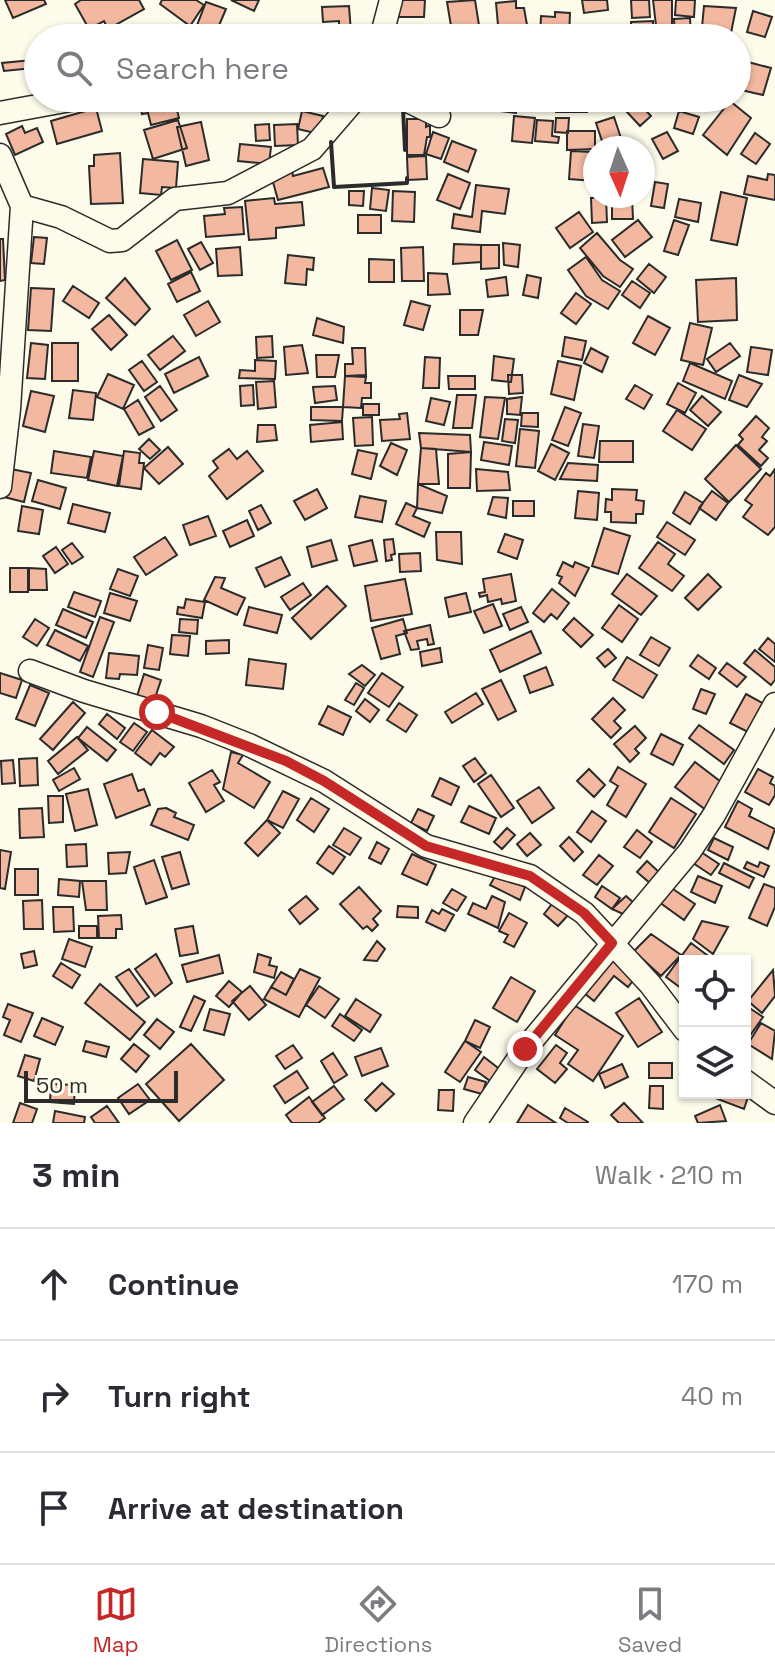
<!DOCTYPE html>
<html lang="en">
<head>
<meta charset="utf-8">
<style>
  body { margin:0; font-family:"Space Grotesk",sans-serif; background:#f7f7f7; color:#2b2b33 }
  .controls { position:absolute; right:24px; bottom:24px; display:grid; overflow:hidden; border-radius:0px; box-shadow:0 2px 6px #0004 }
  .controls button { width:72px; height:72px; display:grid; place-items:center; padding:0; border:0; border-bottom:2px solid #e1e1e2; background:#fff; color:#2b2b33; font:40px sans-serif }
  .compass { position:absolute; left:583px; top:136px; width:72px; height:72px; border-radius:50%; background:#fff; box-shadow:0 2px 6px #0004; rotate:177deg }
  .scale { position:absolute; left:24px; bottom:20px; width:154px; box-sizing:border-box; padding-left:8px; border:4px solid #2b2b2b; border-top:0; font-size:22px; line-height:28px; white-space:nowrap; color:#2b2b2b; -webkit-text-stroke:6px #fdfbea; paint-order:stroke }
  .stop { position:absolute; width:24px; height:24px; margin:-18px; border:6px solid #c62828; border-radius:50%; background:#fff }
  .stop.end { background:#c62828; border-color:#fff; box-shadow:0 2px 8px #0008 }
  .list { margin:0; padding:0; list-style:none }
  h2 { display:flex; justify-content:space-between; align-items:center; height:104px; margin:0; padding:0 32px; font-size:34px }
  h2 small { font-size:26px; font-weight:400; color:#7c7c81 }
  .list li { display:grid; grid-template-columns:52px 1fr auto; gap:24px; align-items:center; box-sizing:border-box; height:112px; padding:0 32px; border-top:2px solid #e1e1e2 }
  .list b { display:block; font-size:30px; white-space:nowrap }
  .list em { font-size:26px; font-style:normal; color:#7c7c81 }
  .icon { flex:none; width:44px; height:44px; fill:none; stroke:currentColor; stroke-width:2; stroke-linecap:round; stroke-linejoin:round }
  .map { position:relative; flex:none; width:775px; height:1123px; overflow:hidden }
  .search { position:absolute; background:#fff; box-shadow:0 2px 6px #0004; left:24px; right:24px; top:24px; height:88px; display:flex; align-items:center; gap:20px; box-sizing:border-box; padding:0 28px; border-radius:44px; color:#7c7c81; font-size:30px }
  .sheet { height:440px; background:#fff }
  nav { display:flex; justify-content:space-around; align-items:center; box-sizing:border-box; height:112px; border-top:2px solid #e1e1e2; background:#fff; font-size:22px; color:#7c7c81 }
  nav a { display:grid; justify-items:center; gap:4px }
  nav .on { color:#c62828 }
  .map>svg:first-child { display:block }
</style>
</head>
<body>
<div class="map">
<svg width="775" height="1123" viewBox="0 0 775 1123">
  <rect width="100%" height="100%" fill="#fdfbea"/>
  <path fill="#f2b8a0" stroke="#2b2b2b" stroke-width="2" d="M5 0H44L46 4 13 18Z
    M81 0H139L144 9 108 29 104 21 89 29 75 4Z
    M162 0H196L204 5 190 26 160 4Z
    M231 0H259L254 11Z
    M396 0H425L424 17H396Z
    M475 0 481 38H453L447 2Z
    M582 0H607L608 10 584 13Z
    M631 0H649L650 17 632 18Z
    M653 0H672V34H657Z
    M676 0H695L694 17 675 15Z
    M516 1V8H524L527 25 521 26V34L499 36 496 3Z
    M206 2 226 9 215 35 196 28Z
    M349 6 351 32H339V21L323 22 322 7Z
    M704 6 736 8 730 38H701Z
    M753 11 772 17 765 37 747 32Z
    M555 12 570 13 569 38H540L541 16 555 17Z
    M690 18 691 37 675 38 674 19Z
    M653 21V32H631V22Z
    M32 60 33 68 4 71 2 63Z
    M748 62 771 68 763 95 741 90Z
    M138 98H174L179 118 151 125 148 113 142 114Z
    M181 98H206L207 107 183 110Z
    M209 98H234V103L210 106Z
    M493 98H525L524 107 517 106 516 113 491 110Z
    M555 98H587V112H556Z
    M614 98H634L651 116 640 126Z
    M653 98H682V106L653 107Z
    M685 98H708L706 111 683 107Z
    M730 101 751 118 727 155 703 135Z
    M96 108 102 131 57 144 51 121Z
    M302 111 323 116 319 134 298 129Z
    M679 111 699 117 693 134 674 128Z
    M514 116 535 118 532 143 512 141Z
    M614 117 621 138 603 144 596 123Z
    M556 118H569L568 133 555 132Z
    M407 119H426V127L430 125V137H427L424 155H407Z
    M178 120 187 148 153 159 144 130Z
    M537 120 553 121 552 136 559 137 558 143 535 141Z
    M201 122 209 160 186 166 177 127Z
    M269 124 270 140 256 141 255 125Z
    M297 124 298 145 275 146 274 125Z
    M22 126 25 133 37 128 43 142 15 155 6 134Z
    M567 131H595V149L567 150Z
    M433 132 449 138 441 159 426 154Z
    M667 132 678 151 663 159 652 139Z
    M755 133 770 144 756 164 741 154Z
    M452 141 476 150 468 172 444 162Z
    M240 144 271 147 269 164 238 161Z
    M571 151 593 152 595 181 569 179Z
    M120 153 123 203 91 204 89 166H94V155Z
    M426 156 427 179 408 180 407 157Z
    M143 159 178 162 176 188 162 187 161 195 140 193Z
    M323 168 329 187 278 200 271 175 292 170 293 176Z
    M448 174 470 183 460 209 437 200Z
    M768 174 775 175V200L744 194 748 176 767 180Z
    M655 182 668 184 664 208 651 206Z
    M476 185 509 189 505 214 482 211 480 232 452 228 454 214 472 217Z
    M372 188 389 190 386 211 370 209Z
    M349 191H364L363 206 349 205Z
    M393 191 415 192 414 222 392 221Z
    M721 192 747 198 737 245 711 240Z
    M612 196H632L633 219H612Z
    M606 197 607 222 592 223 591 198Z
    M274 198 275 204 302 202 304 225 276 228V238L249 240 245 201Z
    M679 199 701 203 698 222 675 217Z
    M242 207 244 234 206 237 204 216 225 214 224 208Z
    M579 212 593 232 570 248 556 228Z
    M358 215H381V233H358Z
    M638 220 652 237 625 257 612 240Z
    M674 220 689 225 678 255 664 251Z
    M597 233 620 260 633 269 620 287 603 276 580 248Z
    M34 237 47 238 44 264 31 263Z
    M0 239H3L5 280 0 281Z
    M177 240 192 270 171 280 156 251Z
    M201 242 213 263 200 270 188 249Z
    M503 243 520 245 518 267 504 265Z
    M454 244 481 245V262L453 264Z
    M481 245H499V268L481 269Z
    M240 247 242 275 218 276 216 249Z
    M423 247 424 281H402L401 248Z
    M288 255 314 258 313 270 307 269 306 285 285 283Z
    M586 257 602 280 620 291 608 309 586 296 568 270Z
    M369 259 394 260V282H369Z
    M649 264 666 277 654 293 637 279Z
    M191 272 200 291 177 302 168 284Z
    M428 273 447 274 450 294 428 295Z
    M527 275 541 278 538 298 523 295Z
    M506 277 508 295 488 297 486 280Z
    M125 278 150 309 135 325 106 298Z
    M736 278 737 320 698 322 696 280Z
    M632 281 650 293 640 308 622 295Z
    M73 286 99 303 89 318 63 301Z
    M31 288 54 289 51 331 28 330Z
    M576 293 591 304 576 324 561 313Z
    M208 301 220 322 196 336 184 315Z
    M411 301 430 306 423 330 404 325Z
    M460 310H483L478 335H460Z
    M109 315 127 335 111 350 92 329Z
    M648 316 670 328 655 355 633 343Z
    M317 318 344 327 343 343 313 335Z
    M690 323 712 328 703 365 681 360Z
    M173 336 185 351 160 370 148 355Z
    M272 336 273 357 257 358 256 337Z
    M565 337 586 341 582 360 562 356Z
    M31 343 48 345 45 379 27 378Z
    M52 343H78V381H52Z
    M730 343 740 356 716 372 707 359Z
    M302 345 308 373 286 375 284 347Z
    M751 347 772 350 768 375 747 372Z
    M352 348H365L366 375 345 376V364H353Z
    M591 348 608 357 602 372 584 363Z
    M316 355H339L335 377H317Z
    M494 356 514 359 511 382 492 380Z
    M199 357 208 376 174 393 165 374Z
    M425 357 440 358 439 388H423Z
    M255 360 276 361 275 379 239 378 240 370 255 371Z
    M142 361 157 382 144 391 129 370Z
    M558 361 581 366 574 400 551 394Z
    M690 363 732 381 725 399 683 381Z
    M108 374 134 385 123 409 97 397Z
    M508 375H522L523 393 509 394Z
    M739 375 762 384 747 407 729 400Z
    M345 376 366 377 365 383H371V398H362L361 408 343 407Z
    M448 376H475V389H449Z
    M274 381 276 407 258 409 256 382Z
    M678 383 696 393 685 413 667 404Z
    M253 385 254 405 241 406 240 386Z
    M635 385 652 395 644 409 626 399Z
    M160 386 177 410 161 421 145 397Z
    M335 386 337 400 315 403 313 387Z
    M73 390 96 393 93 420 69 418Z
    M31 391 54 396 45 432 23 426Z
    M457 395H476L472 428H453Z
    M702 396 721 412 708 426 690 410Z
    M485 397 505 398 498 439 480 437Z
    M522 397 520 415 507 414V399Z
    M431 398 450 402 444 425 426 421Z
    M138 400 154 427 139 435 124 409Z
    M363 404H379V415H363Z
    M311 407H343L342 421 311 420Z
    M565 407 581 413 568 446 552 440Z
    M677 410 706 429 692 450 663 431Z
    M407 413 410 439 382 441 380 420 400 419 399 414Z
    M522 413H538V427L521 426Z
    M756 416 769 428 762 437 767 441 759 450 768 458 761 466 738 445 743 439 739 435Z
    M372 417 373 445 355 446 353 418Z
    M505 419 518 420 515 443 502 441Z
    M342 422 343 439 311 442 310 425Z
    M583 424 599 426 594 458 578 456Z
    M258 425H275L277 440 257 442Z
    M520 429 539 431 535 468 516 466Z
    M419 433 470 435 471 452 421 448Z
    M149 439 160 450 150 459 139 449Z
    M600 441H633V462H599Z
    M484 442 512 446 509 465 481 460Z
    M391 443 407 450 397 475 380 466Z
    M551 444 569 453 555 480 538 471Z
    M736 445 761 469 729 502 705 479Z
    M168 447 183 464 159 484 144 468Z
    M421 448 436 449 439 484H418Z
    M229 449 237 459 247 451 263 471 227 499 209 476 218 468 213 461Z
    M358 450 377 454 371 479 352 474Z
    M54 451 91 457 87 478 51 473Z
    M94 451 123 456 117 486 88 480Z
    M124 451 140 453 139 463H144L141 489 119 486Z
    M471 452 470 488H448V454Z
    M568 463 598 465 597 481 560 479Z
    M11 469 31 473 24 502 4 497Z
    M476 469 508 472 510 490 477 491Z
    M775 469V527L768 535 743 517 752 505 745 500 766 473 770 476Z
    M38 480 66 488 60 509 32 501Z
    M418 484 447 496 442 513 417 508Z
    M317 489 327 508 305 520 294 501Z
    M612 489 637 490 636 500 644 501 643 514H636V523L611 522V512H605L606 499 612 500Z
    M578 491 599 493 597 520 575 518Z
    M712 491 728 503 716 520 699 508Z
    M685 492 703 503 690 524 673 513Z
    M360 496 386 501 382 522 355 517Z
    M493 497 508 498 506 518 488 514Z
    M513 501H534V516H513Z
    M406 503 417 508 413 516 430 523 424 537 396 524Z
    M73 504 110 513 105 532 68 523Z
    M261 505 271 523 258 530 249 511Z
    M22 506 43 510 39 534 18 531Z
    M208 516 216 536 190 545 183 525Z
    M247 520 254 536 230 547 223 531Z
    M667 522 695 540 685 555 657 537Z
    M604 528 630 536 618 574 592 566Z
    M436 532H461L462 564 437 560Z
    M505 534 523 540 517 559 498 552Z
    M165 537 177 555 146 575 134 557Z
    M393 539 395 554 391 555 392 560 386 561 384 540Z
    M331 540 337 560 312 567 307 547Z
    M372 540 377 561 354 566 349 546Z
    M658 542 675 554 668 564 684 576 672 591 639 568Z
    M72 543 83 557 72 564 62 550Z
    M56 547 68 564 55 573 43 556Z
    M420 553 421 571 400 572 399 554Z
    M281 557 290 575 265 587 256 568Z
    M563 562 573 567 575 562 589 568 575 596 559 583 562 577 557 575Z
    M10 568H28V592H10Z
    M29 568 46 569 47 590H29Z
    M118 569 138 576 130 596 110 589Z
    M511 574 516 601 502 604 501 599 488 602 487 595 480 597 479 593 485 592 483 579Z
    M627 574 657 596 641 615 612 594Z
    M708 574 721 587 698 610 685 598Z
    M215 577 225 578 221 588 245 598 237 615 204 600Z
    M405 579 412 614 371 621 365 586Z
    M303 583 311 595 290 610 281 597Z
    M327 586 346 606 311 639 292 618Z
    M552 589 569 603 557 619 551 614 544 622 533 613Z
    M74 592 101 601 95 617 68 607Z
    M110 593 137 601 130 621 104 613Z
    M466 593 471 612 449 617 445 598Z
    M186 599 205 602 202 618 177 614 178 607 184 608Z
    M493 604 502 626 484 633 474 611Z
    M619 605 638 619 622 642 602 628Z
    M249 607 282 615 277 633 244 625Z
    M521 607 528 622 510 630 503 614Z
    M63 609 93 622 86 638 56 625Z
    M100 617 114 622 93 677 80 672Z
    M574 618 593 635 581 647 563 630Z
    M35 619 49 628 37 646 23 637Z
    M180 619 198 620 197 634 179 632Z
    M403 619 407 633 396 636 400 654 381 659 372 628Z
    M430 625 434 644 428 645 427 639 417 641 419 649 411 650 404 631Z
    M55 630 88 646 80 661 47 645Z
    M531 631 541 653 500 672 490 650Z
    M172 635 190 636 188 656 170 654Z
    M651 637 670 648 659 666 640 655Z
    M768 638 775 644V662L759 649Z
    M229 640V653L206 654V641Z
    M148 645 163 648 159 670 144 668Z
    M440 648 442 662 422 666 420 652Z
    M608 649 616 658 605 667 597 658Z
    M755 650 775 667V680L771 685 744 663Z
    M109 653 139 656 137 675 120 674 119 679 106 678Z
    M698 655 716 668 709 679 690 666Z
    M627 657 657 675 643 698 613 680Z
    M249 659 286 664 283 689 246 685Z
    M727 663 746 677 737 687 719 673Z
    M362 665 375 675 365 686 349 674Z
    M546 667 553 685 530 693 524 676Z
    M0 673 22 680 16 698 0 693Z
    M382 673 403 687 389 707 368 693Z
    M144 674 161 680 154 701 137 696Z
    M501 680 516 711 498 720 482 689Z
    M356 683 364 688 354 705 345 700Z
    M30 685 49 693 35 726 16 719Z
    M701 689 715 694 706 714 693 709Z
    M476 693 483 704 452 723 445 712Z
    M746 694 766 705 750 733 730 723Z
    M613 698 625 710 614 721 621 728 611 738 592 719Z
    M365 699 379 710 370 722 356 711Z
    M73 702 85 713 53 750 40 739Z
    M399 703 417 715 406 732 387 720Z
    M328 706 351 717 343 735 319 724Z
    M107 714 125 728 117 739 99 724Z
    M134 723 147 732 133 751 120 742Z
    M699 725 734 750 724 764 689 738Z
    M635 726 646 738 635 749 639 753 630 762 614 744Z
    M87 727 116 750 107 761 78 738Z
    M152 730 174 747 165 757 160 753 151 765 135 753Z
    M661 734 683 745 673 765 651 754Z
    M77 737 88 750 58 774 48 761Z
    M231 752 243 755 238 763 270 782 254 808 223 789Z
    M37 758 38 785 20 786 19 759Z
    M475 758 486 773 474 782 463 766Z
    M13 760 15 783 2 784 1 761Z
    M695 762 725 785 706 810 675 787Z
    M618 767 646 784 626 817 607 805 618 786 610 781Z
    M74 768 80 779 59 791 53 780Z
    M589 769 605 785 594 797 577 781Z
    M758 769 773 777 770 783 775 786V795L769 805 745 792Z
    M212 770 220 782 214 785 224 801 206 812 189 783Z
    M132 774 138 791 144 789 150 805 116 818 104 784Z
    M491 775 514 808 501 817 478 784Z
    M440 778 459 787 451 805 432 796Z
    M539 787 554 808 532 823 517 801Z
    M88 789 97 825 75 831 66 794Z
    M283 791 299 799 283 828 267 820Z
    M48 796H63V822L49 823Z
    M311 798 329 809 314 832 297 820Z
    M671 798 696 814 674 848 649 832Z
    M738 801 752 809 749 816 775 829 768 849 725 827Z
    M469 806 496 818 489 834 461 822Z
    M42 808 44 837 20 838 19 809Z
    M166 808 176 813 174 817 194 825 188 840 151 825 158 809Z
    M418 809 434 816 427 831 411 823Z
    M592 811 606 821 591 842 577 832Z
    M267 820 280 833 258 856 245 843Z
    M344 828 361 838 350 855 333 845Z
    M507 828 515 835 502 849 494 842Z
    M637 830 652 842 640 858 624 847Z
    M530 833 541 845 527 856 517 844Z
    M569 837 583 852 574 861 560 846Z
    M714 838 733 847 728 860 708 850Z
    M377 842 389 849 381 864 369 858Z
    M86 844 87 866 67 867 66 845Z
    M329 846 345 857 333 874 317 863Z
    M0 850 11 852 5 889 0 888Z
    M130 852 126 873 109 874 108 853Z
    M180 852 189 884 172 889 162 857Z
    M701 852 719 864 711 875 693 863Z
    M412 854 436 865 427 885 402 874Z
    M599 855 613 866 597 885 583 875Z
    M154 860 167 897 146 904 134 867Z
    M647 861 660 873 651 884 637 872Z
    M747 862 758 867 760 862 769 866 764 877 744 868Z
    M724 863 754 878 749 888 719 873Z
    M15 869H38V895H15Z
    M497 873 525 887 520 900 490 885Z
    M698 876 722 886 715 903 691 892Z
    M59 879 80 881 79 897 58 895Z
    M82 881H106L107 910H86Z
    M764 884 775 888V907L767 926 749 918Z
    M602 886 620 898 612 909 595 897Z
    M359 887 381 911 373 919 378 925 372 931 367 926 363 929 340 904Z
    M670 887 695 904 684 920 659 902Z
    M452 889 466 897 457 911 443 903Z
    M306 896 318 909 300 924 289 910Z
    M492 896 505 902 498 928 468 914 473 903 486 909Z
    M626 896 634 903 623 914 612 909Z
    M556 899 571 912 558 926 544 914Z
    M42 900 43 929H24L23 901Z
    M398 906 418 907V918L397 917Z
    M53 907H73L74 931 54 932Z
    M442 909 454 915 445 931 426 922 432 910 439 914Z
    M509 913 527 923 514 947 504 942 508 935 499 931Z
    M121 915 122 929H116V938H99L98 916Z
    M702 921 728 927 713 954 693 939Z
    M79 926H97V938H79Z
    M193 926 198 953 180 956 175 929Z
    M651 934 681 955 661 976 634 951Z
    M69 939 92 947 85 967 62 959Z
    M377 941 385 949 377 961 364 960Z
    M691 943 711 958 708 961H685V991L666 977Z
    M34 951 37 965 24 968 21 954Z
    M156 954 172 983 155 996 135 969Z
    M258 954 271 958 269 965 277 967 274 978 254 972Z
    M219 955 223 973 187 982 182 965Z
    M611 958 635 978 628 987 614 976 594 1001 583 992Z
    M61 963 80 975 72 988 53 976Z
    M129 969 149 997 137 1006 116 977Z
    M300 969 320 978 299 1017 264 999 271 987 286 995Z
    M773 970 775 996 762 1013 748 1001Z
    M281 972 294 979 286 995 271 987Z
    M511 977 535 991 517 1022 493 1008Z
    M229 981 242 992 229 1007 216 996Z
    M100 984 145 1022 130 1040 85 1003Z
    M250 986 266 1005 249 1020 232 1001Z
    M319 986 339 999 325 1018 306 1005Z
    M194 996 205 1001 191 1031 180 1027Z
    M639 998 662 1032 638 1047 616 1013Z
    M356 999 381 1015 370 1032 345 1016Z
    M8 1004 33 1013 21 1042 4 1035 10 1020 3 1017Z
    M574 1005 623 1036 593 1081 568 1064 578 1050 555 1035Z
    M745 1005 763 1017 749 1037 745 1034Z
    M210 1009 230 1014 224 1035 204 1030Z
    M340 1014 362 1030 354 1041 332 1026Z
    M42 1018 63 1027 55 1045 34 1036Z
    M157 1019 174 1032 160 1049 144 1035Z
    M475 1020 490 1027 480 1048 465 1041Z
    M761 1023 775 1031 772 1059 748 1044Z
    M86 1041 109 1047 106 1057 83 1051Z
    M465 1041 481 1052 460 1082 445 1072Z
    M134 1044 149 1056 136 1072 121 1059Z
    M191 1044 224 1080 179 1121 146 1084Z
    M293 1045 302 1058 285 1069 276 1056Z
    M556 1045 567 1053 560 1063 567 1069 555 1083 537 1069Z
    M381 1048 388 1066 362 1076 355 1057Z
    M333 1053 347 1075 334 1083 321 1061Z
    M25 1055 40 1059 34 1081 18 1076Z
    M484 1057 502 1071 493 1083 475 1070Z
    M649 1063H672V1078H649Z
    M622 1064 628 1077 605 1088 599 1074Z
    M297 1071 308 1088 285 1103 274 1086Z
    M468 1077 486 1082 482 1094 464 1089Z
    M382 1083 394 1094 376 1111 365 1100Z
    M51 1084 75 1085 74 1104 50 1102Z
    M138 1084 150 1100 129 1114 118 1098Z
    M334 1086 344 1099 322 1115 312 1102Z
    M650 1086H663V1109L649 1108Z
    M439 1090H454L453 1111 438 1110Z
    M717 1093H745L749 1094 744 1109 715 1098Z
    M309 1097 325 1118 318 1123H292L286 1115Z
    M20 1103 37 1109 32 1123H13Z
    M624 1103 643 1123H619L611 1115Z
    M528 1105 556 1123H517Z
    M720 1105 726 1121 698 1123 695 1116Z
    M107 1106 119 1123H95L91 1117Z
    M565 1108 588 1122V1123H568L560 1118Z
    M55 1111 85 1117 84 1123H53Z"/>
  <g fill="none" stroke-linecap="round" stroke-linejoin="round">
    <g stroke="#2b2b2b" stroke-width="25">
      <path id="minor" d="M381 38 391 0
        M402 98 439 116
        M0 113 81 98
        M0 155 22 206 9 409 0 487
        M22 206 61 217 110 241 122 240 175 199 228 193 312 149 356 98
        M30 671 84 691 201 726 249 745 324 781 426 846 530 876 584 913 650 984 685 1030
        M745 1081 775 1103
        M475 1123 525 1049 690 851 714 815 775 704"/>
    </g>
    <use href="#minor" stroke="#fdfbea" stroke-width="22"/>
    <path stroke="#2b2b2b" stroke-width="4" d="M379 98 403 108 405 150
      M331 142 334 187 407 183V178"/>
  </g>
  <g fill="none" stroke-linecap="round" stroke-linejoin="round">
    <path stroke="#c62828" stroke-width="10" d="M157 712 286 761 324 781 426 846 530 876 584 913 612 943 525 1049"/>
  </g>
</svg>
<div class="controls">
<button><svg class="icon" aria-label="locate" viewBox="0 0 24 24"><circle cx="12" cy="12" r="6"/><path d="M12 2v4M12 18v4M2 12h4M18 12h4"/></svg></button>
<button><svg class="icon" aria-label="layers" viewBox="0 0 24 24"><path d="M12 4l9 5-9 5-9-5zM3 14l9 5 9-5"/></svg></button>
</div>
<svg class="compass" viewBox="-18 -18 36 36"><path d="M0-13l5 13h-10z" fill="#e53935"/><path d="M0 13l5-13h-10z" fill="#7c7c81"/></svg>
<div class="scale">50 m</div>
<div class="stop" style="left:157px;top:712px"></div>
<div class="stop end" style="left:525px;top:1049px"></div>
<div class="search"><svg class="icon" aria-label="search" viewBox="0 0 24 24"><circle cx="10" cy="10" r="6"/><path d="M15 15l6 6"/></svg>Search here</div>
</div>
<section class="sheet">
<h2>3 min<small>Walk · 210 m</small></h2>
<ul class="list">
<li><svg class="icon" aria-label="ahead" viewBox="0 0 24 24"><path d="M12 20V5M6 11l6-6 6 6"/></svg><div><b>Continue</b></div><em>170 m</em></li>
<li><svg class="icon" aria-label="right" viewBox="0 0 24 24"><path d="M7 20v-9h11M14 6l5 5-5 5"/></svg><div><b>Turn right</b></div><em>40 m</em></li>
<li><svg class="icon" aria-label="arrive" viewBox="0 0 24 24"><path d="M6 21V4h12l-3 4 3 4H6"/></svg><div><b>Arrive at destination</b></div></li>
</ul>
</section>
<nav>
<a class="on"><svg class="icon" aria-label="map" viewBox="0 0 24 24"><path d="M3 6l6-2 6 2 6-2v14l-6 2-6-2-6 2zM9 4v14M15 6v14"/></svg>Map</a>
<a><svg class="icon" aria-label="directions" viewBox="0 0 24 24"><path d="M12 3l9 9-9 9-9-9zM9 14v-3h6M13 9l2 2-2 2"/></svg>Directions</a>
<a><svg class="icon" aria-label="saved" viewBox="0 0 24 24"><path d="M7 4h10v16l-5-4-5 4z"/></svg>Saved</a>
</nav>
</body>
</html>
